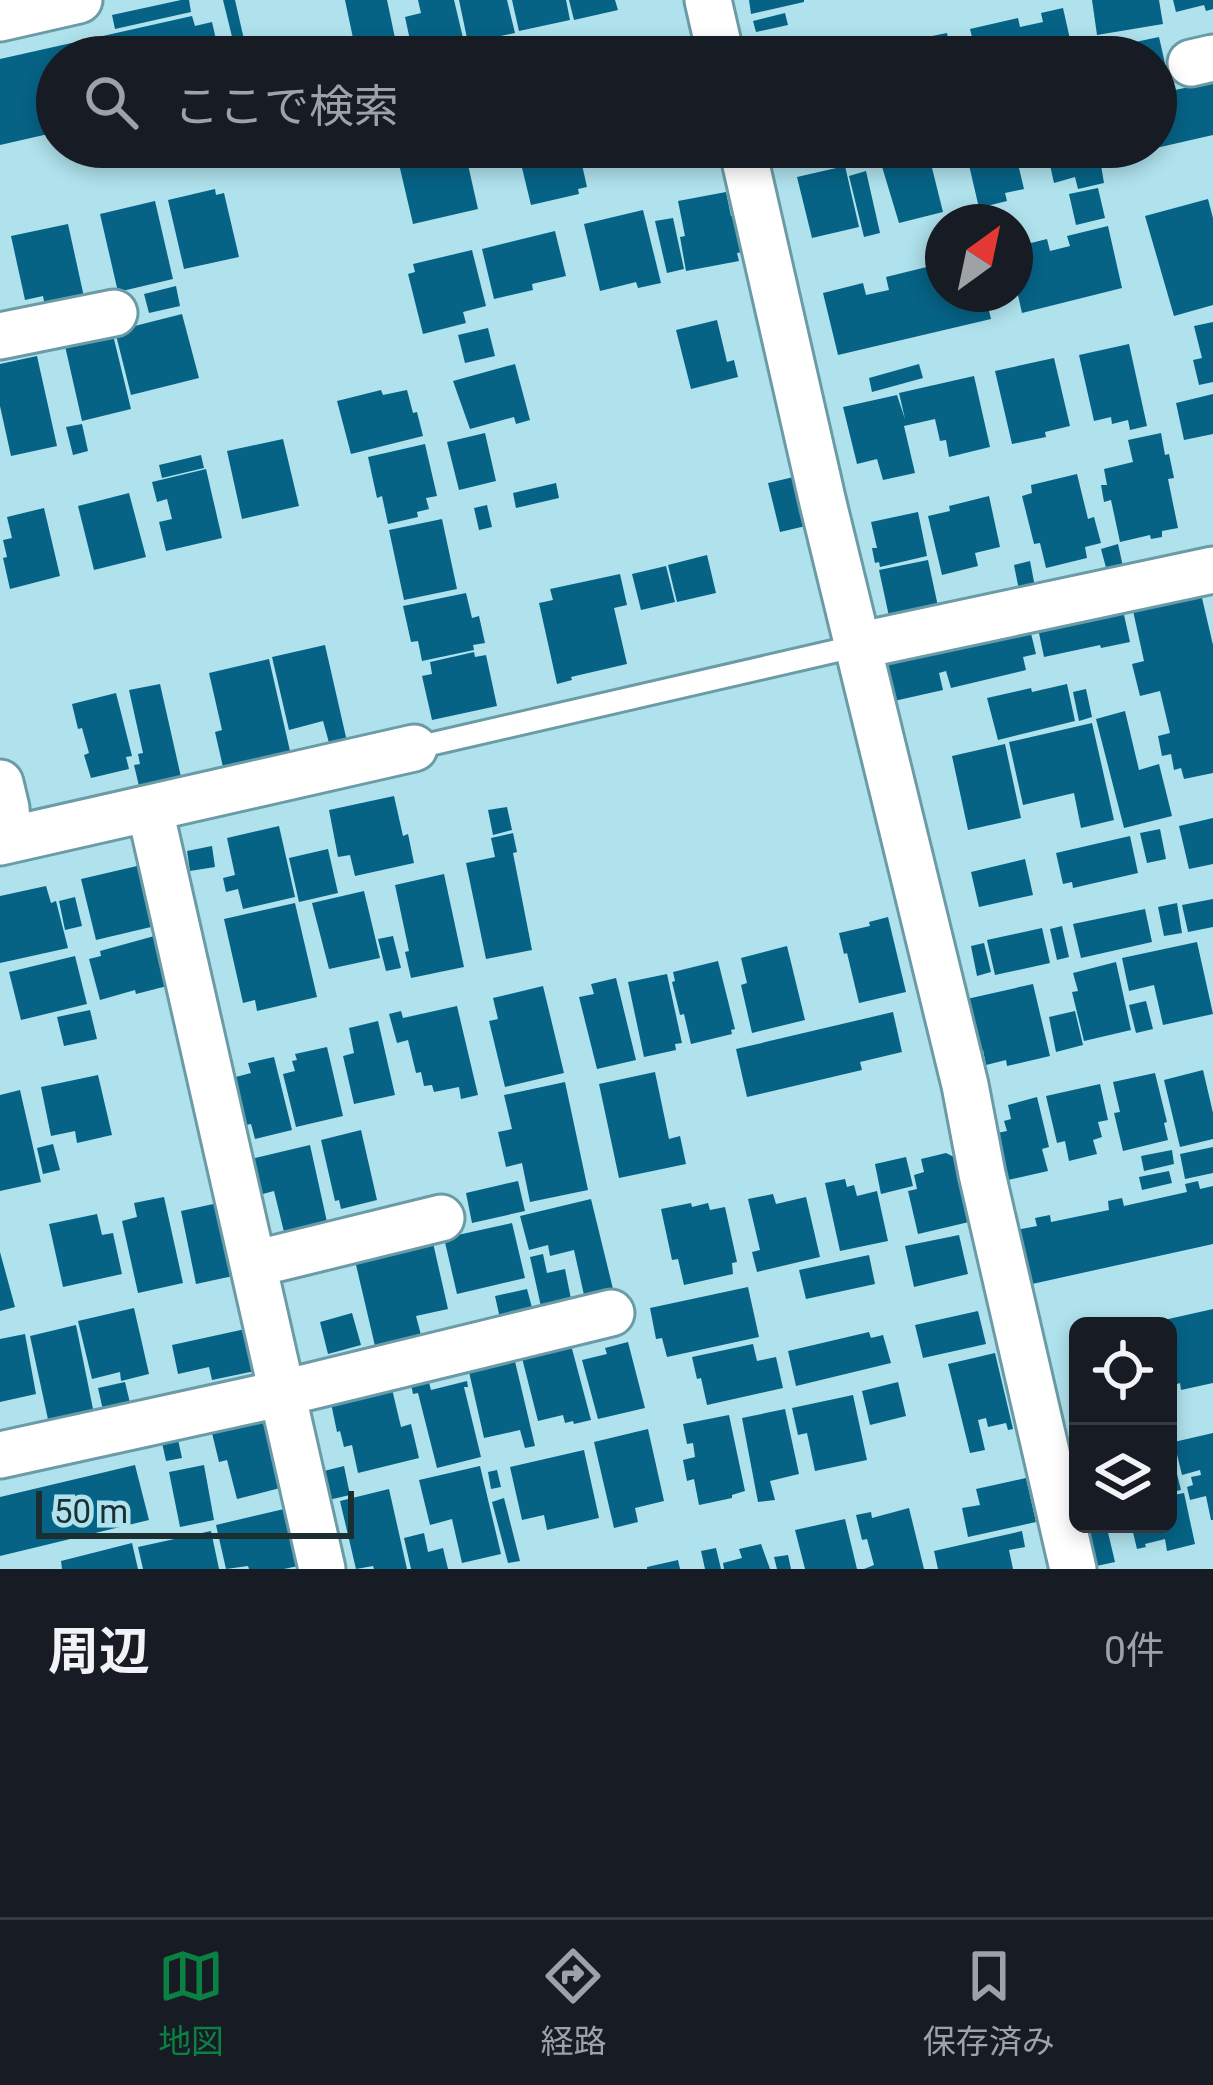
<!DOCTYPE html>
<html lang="ja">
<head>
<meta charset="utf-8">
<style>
  body { margin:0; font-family:Roboto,"Noto Sans JP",sans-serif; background:#242831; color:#f1f3f6 }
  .controls { position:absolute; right:36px; bottom:36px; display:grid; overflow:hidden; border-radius:18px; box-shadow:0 6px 18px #0003 }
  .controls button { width:108px; height:108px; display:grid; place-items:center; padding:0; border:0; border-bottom:3px solid #363941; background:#171b24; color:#f1f3f6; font:60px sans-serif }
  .compass { position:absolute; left:925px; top:204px; width:108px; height:108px; border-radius:50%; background:#171b24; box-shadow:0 6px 18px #0003; rotate:33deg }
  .scale { position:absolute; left:36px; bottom:30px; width:318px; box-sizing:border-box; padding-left:12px; border:6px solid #1b2f33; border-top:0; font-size:33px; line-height:42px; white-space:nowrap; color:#1b2f33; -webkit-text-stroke:9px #afe2ed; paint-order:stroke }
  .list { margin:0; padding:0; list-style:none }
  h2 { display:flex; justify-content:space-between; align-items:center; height:156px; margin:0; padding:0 48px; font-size:51px }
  h2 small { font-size:39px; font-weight:400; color:#9ea1a6 }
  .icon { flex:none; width:66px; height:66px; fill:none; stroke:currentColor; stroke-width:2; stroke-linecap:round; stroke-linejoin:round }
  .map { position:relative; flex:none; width:1213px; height:1569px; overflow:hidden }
  .search { position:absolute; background:#171b24; box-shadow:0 6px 18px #0003; left:36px; right:36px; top:36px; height:132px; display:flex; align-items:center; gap:30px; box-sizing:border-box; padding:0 42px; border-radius:66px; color:#9ea1a6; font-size:45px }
  .sheet { height:348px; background:#171b24 }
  nav { display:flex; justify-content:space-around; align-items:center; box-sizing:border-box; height:168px; border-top:3px solid #363941; background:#171b24; font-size:33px; color:#9ea1a6 }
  nav a { display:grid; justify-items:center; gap:6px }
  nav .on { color:#0b8043 }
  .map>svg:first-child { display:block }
</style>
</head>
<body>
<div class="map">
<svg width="1213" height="1569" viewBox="0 0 1213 1569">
  <rect width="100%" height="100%" fill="#afe2ed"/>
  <path fill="#066386" d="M181 0H189L191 12 115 29 112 15Z
    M223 0H235L248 57H237Z
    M345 0H387L399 57H357Z
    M418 0H454L464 42 413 54 405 17 421 13Z
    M459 0H507L515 33 468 43Z
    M512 0H566L570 20 519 31Z
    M569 0H615L618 10 574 20Z
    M749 0H804V2L751 14Z
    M1092 0H1159L1163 24 1097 35Z
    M1173 0H1213V9L1206 11 1204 5 1176 12Z
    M1063 8 1074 57H927L922 38 947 33 949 43 972 37 970 29 1018 18 1020 27 1043 22 1041 13Z
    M785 13 788 25 756 32 753 21Z
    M192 16 195 26 212 22 220 57H57V132L0 145V59Z
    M1159 37 1166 68 1156 70V57H1123L1121 45Z
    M1213 82V135L1156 148V94Z
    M395 147H464L478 209 413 224Z
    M517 147H578L587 187 578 189 579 194 531 205Z
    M956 147H1014L1024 189 1005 193 1007 201 979 208 969 165 960 167Z
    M1046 147H1098L1104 183 1078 189 1075 177 1054 183Z
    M927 148 943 212 899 223 880 160Z
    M845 166 859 227 812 238 797 177Z
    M866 171 880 233 864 237 849 176Z
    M1098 188 1105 218 1076 225 1069 194Z
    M215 189 216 195 224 193 239 257 184 269 168 200Z
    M726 192 731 216 736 215 743 252 737 253 739 261 686 271 680 237 685 236 678 201Z
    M1208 199 1213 218V305L1174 316 1145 216Z
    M155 201 173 279 118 292 100 214Z
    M643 210 661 283 638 288 636 282 600 291 584 224Z
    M673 218 684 269 667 273 655 221Z
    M68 224 84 297 45 306 43 296 25 300 11 236Z
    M1108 226 1122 288 1022 313 1015 282V247L1047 239 1050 251 1070 246 1067 236Z
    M555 231 566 276 532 284 533 290 494 299 482 249Z
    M472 250 486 306 463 312 466 323 423 334 408 274 415 272 413 264Z
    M943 263V294H985L991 319 838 355 823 293 863 283 866 295 889 290 886 277Z
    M176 286 180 306 149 313 144 294Z
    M182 314 199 378 131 395 115 331Z
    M717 320 727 362 734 360 738 377 691 389 676 330Z
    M1213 322V382L1199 385 1193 360 1202 358 1194 326Z
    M488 328 495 356 465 363 458 335Z
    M113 335 131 409 82 421 65 346Z
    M1129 344 1147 426 1130 430 1128 420 1112 424 1111 417 1094 421 1079 355Z
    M37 356 57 446 11 456 0 406V364Z
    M1054 358 1070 426 1045 432 1046 437 1012 444 995 371Z
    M515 364 530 420 516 424 514 417 470 429 453 381Z
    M919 364 923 378 872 392 869 378Z
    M974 376 990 447 949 457 946 440 940 441 935 419 904 426 915 473 883 480 877 459 857 464 843 407 897 395 905 419 899 393Z
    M381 390 383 395 407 390 413 413 417 412 423 436 351 454 337 401Z
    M1213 394V434L1184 440 1176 403Z
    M82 424 88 451 73 455 66 427Z
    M485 433 496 481 459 490 447 442Z
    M1161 433 1165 455 1169 454 1174 478 1168 479 1178 528 1162 531V537L1151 539 1150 535 1120 542 1111 500 1104 502 1101 485H1107L1104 469 1133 462 1128 440Z
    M283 439 299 506 242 519 227 451Z
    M425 444 437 496 426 498 429 509 417 512 418 517 388 524 382 496 377 498 368 457Z
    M201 455 204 468 162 478 159 465Z
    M206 469 222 538 166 551 159 522 172 519 167 499 157 502 152 482Z
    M1077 474 1088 519 1094 517 1101 543 1085 547 1087 558 1046 568 1040 543 1034 544 1022 496 1032 493 1031 485Z
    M798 476 810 525 780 532 768 483Z
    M556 483 559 498 516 508 513 493Z
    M129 493 146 557 94 570 78 506Z
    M989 496 1000 547 975 553 978 566 942 575 928 516 950 511 949 506Z
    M487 505 492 527 479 530 474 508Z
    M44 508 60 576 10 589 3 558 7 557 3 540 12 538 7 517Z
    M918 512 927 556 880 567 879 562 875 563 872 548H877L871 522Z
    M442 519 457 589 404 600 389 530Z
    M1118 544 1124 571 1108 575 1101 549Z
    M707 555 716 593 677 602 668 565Z
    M928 560 939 611 890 621 879 570Z
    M1030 561 1036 592 1020 595 1014 565Z
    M666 566 675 602 641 610 632 574Z
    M620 574 627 605 614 608 627 664 571 677 572 680 557 684 539 603 553 600 550 589Z
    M1198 581 1213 645V773L1184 779 1181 768 1174 770 1171 754 1162 756 1158 736 1170 733 1160 691 1140 696 1132 664 1144 661 1130 597Z
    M466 593 472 618 479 616 485 643 473 645 474 650 422 661 418 641 411 642 403 606Z
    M1121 601 1130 642 1101 648 1100 645 1044 657 1036 619Z
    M1028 621 1036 654 1023 657 1026 670 951 688 946 671 939 673 943 690 894 701 883 654Z
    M325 645 348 746 331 750 323 721 289 730 272 657Z
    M474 652 475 657 486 655 497 706 432 720 422 676 432 674 430 662Z
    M269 659 290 751 223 767 215 732 222 730 209 673Z
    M160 684 181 777 139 786 134 765 140 764 138 754 143 753 129 690Z
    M1067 684 1075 721 998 740 987 698 1031 688 1032 692Z
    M1086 689 1092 717 1079 721 1073 692Z
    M116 693 132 756 126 757 129 769 91 778 84 755 89 753 82 728 78 729 72 704Z
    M1125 711 1139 770 1159 764 1172 816 1124 828 1096 719Z
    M1092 723 1114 820 1081 828 1074 793 1023 805 1009 742Z
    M1005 744 1021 818 968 830 952 756Z
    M394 796 403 836 408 834 414 863 355 876 350 855 338 857 329 810Z
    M507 807 512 830 493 835 488 810Z
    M1213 818V864L1189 869 1179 826Z
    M279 826 295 897 243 909 238 889 226 892 223 878 235 875 227 838Z
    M1160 829 1166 859 1147 863 1140 833Z
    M513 833 517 852 513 853 532 950 486 959 466 863 495 857 491 838Z
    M1130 836 1138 873 1073 888 1072 882 1063 884 1056 853Z
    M212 846 215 867 190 871 187 851Z
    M328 849 338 893 299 902 289 858Z
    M1025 859 1033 895 979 907 971 872Z
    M137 866 151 927 96 940 81 879Z
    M444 874 464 967 411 978 405 952 409 951 395 885Z
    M46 886 51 903 56 901 68 948 0 963V896Z
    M364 891 380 958 329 969 312 903Z
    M75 897 82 926 65 930 59 901Z
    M1213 899V927L1188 932 1182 905Z
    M295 903 317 997 257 1011 255 1000 243 1003 224 919Z
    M1177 903 1182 933 1164 936 1158 907Z
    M1145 909 1152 942 1081 958 1073 924Z
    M888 917 906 992 859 1003 847 953 844 954 839 933 870 926 869 922Z
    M1062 926 1069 957 1057 960 1050 929Z
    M1042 928 1050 963 995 975 987 940Z
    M158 935 171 985 136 994 135 990 100 1000 89 959 101 956 100 951Z
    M393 936 401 968 386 971 378 939Z
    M1197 942 1213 1014 1163 1025 1154 985 1129 991 1122 958Z
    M984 943 991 972 977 976 971 946Z
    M787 946 805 1020 752 1033 741 985 747 983 741 958Z
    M75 956 87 1004 21 1020 9 972Z
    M718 961 735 1029 731 1030 732 1034 691 1044 684 1014 680 1015 672 982 675 981 673 972Z
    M1116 962 1131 1030 1084 1041 1072 992 1078 991 1073 973Z
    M667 974 682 1043 675 1044 676 1050 644 1057 628 982Z
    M616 978 636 1060 597 1069 579 997 594 994 591 984Z
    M1033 984 1050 1056 1007 1066 1006 1060 986 1065 983 1050 965 1055 958 1001Z
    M543 986 564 1073 505 1087 489 1021 498 1019 493 998Z
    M1146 1001 1153 1029 1136 1033 1129 1005Z
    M457 1006 478 1095 461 1099 459 1087 434 1092 432 1085 424 1086 421 1072 416 1073 408 1040 397 1043 389 1014 401 1011 403 1018Z
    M90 1010 97 1039 64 1046 57 1017Z
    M1075 1011 1083 1045 1056 1052 1049 1017Z
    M893 1012 902 1052 860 1062 862 1070 747 1097 736 1049Z
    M378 1021 395 1095 354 1104 343 1056 354 1053 349 1028Z
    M327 1047 343 1116 296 1127 283 1074 295 1071 292 1061 297 1060 295 1054Z
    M274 1057 292 1130 255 1139 251 1124 240 1126 228 1079 251 1073 248 1063Z
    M1203 1070 1213 1113V1139L1180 1147 1164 1080Z
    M655 1072 669 1139 680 1136 686 1164 619 1178 599 1084Z
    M1155 1073 1167 1122 1164 1123 1168 1140 1123 1151 1114 1113 1120 1112 1113 1082Z
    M98 1075 112 1135 77 1143 75 1131 51 1136 41 1087Z
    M565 1082 588 1190 530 1202 522 1163 506 1167 498 1132 512 1129 504 1095Z
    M1100 1084 1108 1120 1098 1122 1102 1137 1093 1140 1097 1154 1069 1161 1065 1141 1057 1143 1046 1096Z
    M20 1090 41 1182 0 1191V1095Z
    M1037 1097 1049 1147 1042 1149 1048 1171 1008 1180 997 1133 1007 1131 1004 1121 1011 1119 1008 1105Z
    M361 1130 377 1200 341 1209 339 1200 335 1201 321 1140Z
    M53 1144 60 1170 43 1174 37 1148Z
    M310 1145 327 1222 284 1232 274 1191 259 1195 251 1159Z
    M1213 1147V1173L1185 1179 1180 1154Z
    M1172 1150 1174 1164 1144 1171 1141 1156Z
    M946 1153 954 1157 969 1222 918 1234 908 1191 917 1189 914 1175 924 1172 921 1159Z
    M906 1157 913 1186 881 1194 875 1164Z
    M1169 1171 1172 1183 1142 1190 1139 1177Z
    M845 1179 847 1187 854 1185 857 1196 877 1191 888 1241 840 1251 825 1183Z
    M518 1181 525 1211 472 1223 466 1193Z
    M1198 1181 1200 1189 1213 1186V1244L1023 1286 1011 1231 1037 1226 1035 1218 1050 1215 1051 1222 1109 1210 1108 1201 1122 1198 1124 1206 1187 1192 1185 1184Z
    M773 1194 776 1204 806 1197 820 1257 757 1272 752 1252 760 1250 748 1199Z
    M164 1197 183 1283 138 1293 122 1221 137 1217 134 1203Z
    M591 1199 613 1289 584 1295 574 1250 550 1256 548 1245 529 1250 520 1216Z
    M218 1203 233 1276 196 1284 181 1211Z
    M691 1203 692 1207 708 1203 710 1210 725 1207 737 1262 732 1263 733 1274 684 1285 678 1259 672 1260 661 1209Z
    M97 1214 102 1235 113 1233 122 1274 63 1287 49 1224Z
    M512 1223 525 1278 457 1294 444 1238Z
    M431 1234 448 1309 416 1316 421 1335 375 1346 353 1252Z
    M959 1235 968 1274 914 1287 905 1246Z
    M0 1252 15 1307 0 1311Z
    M543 1254 547 1273 565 1269 572 1304 542 1311 530 1257Z
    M869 1255 875 1284 806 1299 799 1270Z
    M748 1287 759 1337 667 1357 662 1338 656 1339 650 1308Z
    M527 1289 534 1315 501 1323 495 1296Z
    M134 1308 149 1374 121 1381 120 1372 92 1379 78 1321Z
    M1213 1309V1383L1181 1390 1180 1383 1174 1385 1168 1360V1326H1165L1164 1320Z
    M978 1311 986 1344 923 1358 915 1325Z
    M352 1313 361 1345 328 1354 320 1322Z
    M76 1325 94 1414 49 1424 30 1336Z
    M250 1328 259 1370 212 1380 209 1367 178 1374 172 1345Z
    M869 1332 871 1338 883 1335 891 1363 796 1386 788 1351Z
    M25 1334 36 1394 0 1402V1339Z
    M628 1342 645 1408 598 1419 582 1360 607 1354 605 1348Z
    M753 1344 757 1361 776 1357 783 1388 707 1405 701 1378 697 1379 692 1357Z
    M571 1345 591 1420 574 1424 573 1421 565 1423 563 1415 538 1421 522 1358Z
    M513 1353 535 1446 525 1448 520 1430 484 1438 467 1363Z
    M995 1353 1013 1429 1008 1430 1006 1423 988 1427 986 1418 978 1420 985 1450 970 1453 948 1364Z
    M426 1371 431 1390 467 1381 468 1387H464L481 1457 437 1468 418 1393 413 1394 409 1375Z
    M125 1382 130 1403 103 1410 98 1388Z
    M898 1382 906 1416 870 1425 862 1391Z
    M392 1389 401 1427 411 1424 419 1458 358 1473 352 1445 344 1447 340 1431 337 1432 331 1403Z
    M853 1395 867 1460 815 1471 807 1433 798 1435 792 1408Z
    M264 1409 284 1487 237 1499 227 1460 219 1462 211 1429Z
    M785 1409 799 1474 770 1481 775 1500 758 1502 742 1418Z
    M729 1415 745 1491 732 1495V1498L699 1505 694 1479 687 1481 683 1460 695 1457 693 1443 687 1444 683 1424Z
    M648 1429 664 1501 635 1508 638 1522 614 1528 594 1442Z
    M1213 1433V1520H1211L1206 1496 1190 1500 1187 1487 1193 1485 1191 1477 1201 1475 1200 1470 1182 1475 1174 1442Z
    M177 1435 182 1458 166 1461 161 1438Z
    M1168 1438 1181 1490 1168 1493Z
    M584 1450 599 1518 547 1530 544 1515 522 1520 510 1467Z
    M135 1465 149 1520 0 1556V1497Z
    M204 1465 214 1520 180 1527 169 1472Z
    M1078 1465V1524H1106L1115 1562 1083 1569 1067 1467Z
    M344 1466 350 1495 324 1501 316 1473Z
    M480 1466 501 1554 462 1563 452 1519 430 1525 419 1480Z
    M497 1470 501 1487 491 1489 488 1472Z
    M1026 1478 1036 1522 968 1537 962 1508 980 1505 976 1489Z
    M389 1489 407 1569H374L373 1566 356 1569 340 1501Z
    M1184 1493 1195 1544 1167 1551 1165 1539 1145 1544 1146 1547 1137 1549 1131 1524H1168V1496Z
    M504 1498 520 1561 508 1563 492 1502Z
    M909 1508 924 1569H864L874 1565 867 1539 862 1540 856 1515 871 1512 872 1518Z
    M284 1509 298 1566 284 1569H249L248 1566 226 1569 216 1525Z
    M845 1519 857 1569H805L795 1530Z
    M211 1531 219 1569H143L138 1547Z
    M1022 1531 1025 1547 1009 1550 1013 1569H938L934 1551Z
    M424 1533 428 1552 443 1548 448 1569H411L404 1538Z
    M132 1543 138 1569H62L61 1561Z
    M761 1544 770 1569H724L723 1563 742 1558 739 1549Z
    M716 1548 721 1569H705L701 1551Z
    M788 1555 791 1569H777L774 1557Z
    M678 1560 680 1569H647V1567Z"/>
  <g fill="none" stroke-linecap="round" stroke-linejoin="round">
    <g stroke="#6b9ba6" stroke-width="27">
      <path id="service" d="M414 748 857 646"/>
    </g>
    <g stroke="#6b9ba6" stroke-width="51">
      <path id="minor" d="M708 0 721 57
        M0 18 79 0
        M1191 63 1213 58
        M742 147 823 503 965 1085 982 1174 1073 1569
        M0 336 114 313
        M857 646 1213 570
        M0 783 6 808 8 840
        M150 810 322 1569
        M0 842 414 748
        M254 1264 441 1218
        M0 1455 283 1393 611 1313"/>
    </g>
    <use href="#service" stroke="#fff" stroke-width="21"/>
    <use href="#minor" stroke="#fff" stroke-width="45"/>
  </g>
</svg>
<div class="controls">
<button><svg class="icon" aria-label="locate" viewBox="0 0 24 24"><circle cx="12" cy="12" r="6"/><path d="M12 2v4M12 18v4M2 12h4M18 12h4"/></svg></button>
<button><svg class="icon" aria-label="layers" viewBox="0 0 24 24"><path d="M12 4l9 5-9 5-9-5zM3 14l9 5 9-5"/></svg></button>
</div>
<svg class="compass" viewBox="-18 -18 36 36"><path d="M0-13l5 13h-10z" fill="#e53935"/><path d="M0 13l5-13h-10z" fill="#9ea1a6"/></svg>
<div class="scale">50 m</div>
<div class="search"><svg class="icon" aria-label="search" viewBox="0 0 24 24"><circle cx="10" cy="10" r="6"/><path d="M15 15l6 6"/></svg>ここで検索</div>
</div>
<section class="sheet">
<h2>周辺<small>0件</small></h2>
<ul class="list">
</ul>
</section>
<nav>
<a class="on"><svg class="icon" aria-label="map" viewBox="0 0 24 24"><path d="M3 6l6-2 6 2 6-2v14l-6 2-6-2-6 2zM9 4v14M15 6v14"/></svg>地図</a>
<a><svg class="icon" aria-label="directions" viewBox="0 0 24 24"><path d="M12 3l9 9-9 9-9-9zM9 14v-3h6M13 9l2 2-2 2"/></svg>経路</a>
<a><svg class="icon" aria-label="saved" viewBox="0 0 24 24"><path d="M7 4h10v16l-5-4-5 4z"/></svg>保存済み</a>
</nav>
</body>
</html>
